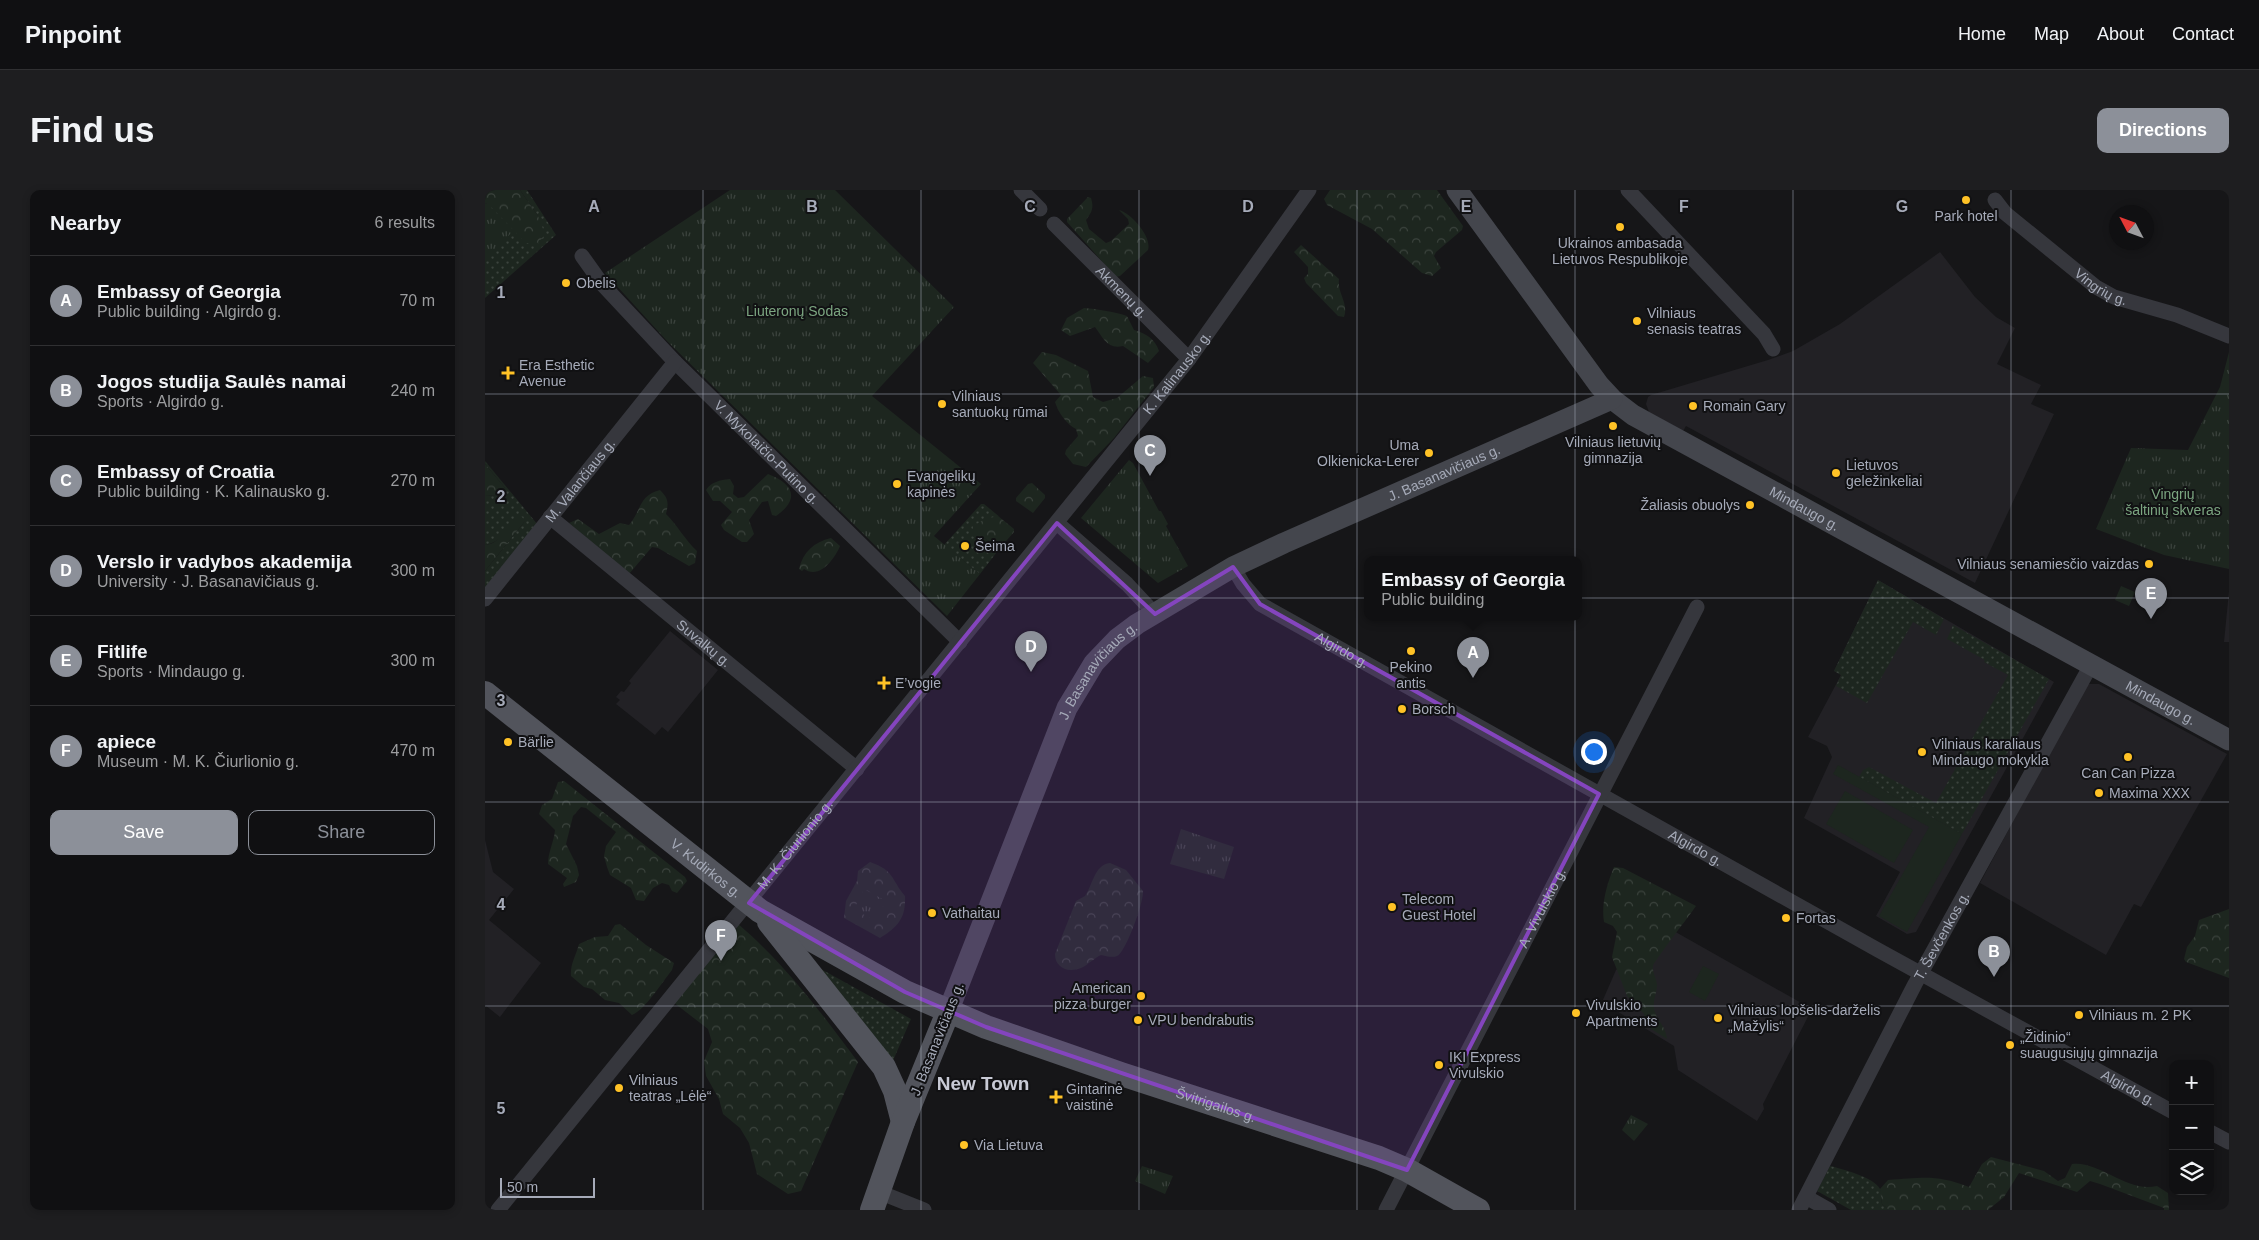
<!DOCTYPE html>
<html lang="en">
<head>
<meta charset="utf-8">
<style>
  body { margin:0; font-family:Helvetica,sans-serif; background:#1e1e20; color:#f1f3f6 }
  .controls { position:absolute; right:15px; bottom:15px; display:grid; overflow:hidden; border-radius:10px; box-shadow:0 2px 8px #0003 }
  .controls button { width:45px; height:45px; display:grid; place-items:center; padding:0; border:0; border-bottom:1px solid #303032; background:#101012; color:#f1f3f6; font:25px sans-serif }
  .compass { position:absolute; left:1624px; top:15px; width:45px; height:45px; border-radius:50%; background:#101012; box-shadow:0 2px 8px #0003; rotate:311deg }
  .scale { position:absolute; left:15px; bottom:12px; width:95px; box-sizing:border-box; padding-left:5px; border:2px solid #a6abb9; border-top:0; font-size:14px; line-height:18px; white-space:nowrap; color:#a6abb9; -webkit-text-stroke:4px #111113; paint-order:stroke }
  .you { position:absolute; left:1108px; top:561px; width:18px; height:18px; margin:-12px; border:4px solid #fff; border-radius:50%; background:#1a73e8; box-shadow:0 0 0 8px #1a73e833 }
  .badge { display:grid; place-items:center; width:32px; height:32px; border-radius:50%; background:#8c9099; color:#fff; font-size:16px; font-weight:700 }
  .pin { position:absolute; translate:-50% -41px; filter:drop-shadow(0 1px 2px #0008) }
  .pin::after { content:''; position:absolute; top:26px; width:18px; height:15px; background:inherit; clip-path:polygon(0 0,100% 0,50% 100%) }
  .popup { position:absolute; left:879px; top:366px; width:218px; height:65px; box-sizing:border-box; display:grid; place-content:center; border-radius:10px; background:#101012; filter:drop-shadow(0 1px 4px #0005); font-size:16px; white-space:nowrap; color:#9c9d9f }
  .popup b { font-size:19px; color:#f1f3f6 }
  .popup::after { content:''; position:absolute; left:50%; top:100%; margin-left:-10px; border:10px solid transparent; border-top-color:#101012 }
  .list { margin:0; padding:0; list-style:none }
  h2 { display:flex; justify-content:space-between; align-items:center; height:65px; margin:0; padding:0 20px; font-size:21px }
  h2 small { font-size:16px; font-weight:400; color:#9c9d9f }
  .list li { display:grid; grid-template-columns:32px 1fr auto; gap:15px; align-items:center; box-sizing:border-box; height:90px; padding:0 20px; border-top:1px solid #303032 }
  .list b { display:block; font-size:19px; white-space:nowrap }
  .list p { margin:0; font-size:16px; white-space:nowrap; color:#9c9d9f }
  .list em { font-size:16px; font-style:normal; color:#9c9d9f }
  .actions { display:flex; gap:10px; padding:15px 20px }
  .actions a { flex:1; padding:11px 0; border:1px solid #8c9099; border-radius:10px; text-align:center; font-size:18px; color:#8c9099 }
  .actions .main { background:#8c9099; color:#fff }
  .icon { flex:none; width:28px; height:28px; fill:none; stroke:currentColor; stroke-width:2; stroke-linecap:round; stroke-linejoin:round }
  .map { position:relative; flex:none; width:1744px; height:1020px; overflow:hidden; border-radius:10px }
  header { display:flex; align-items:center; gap:30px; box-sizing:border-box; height:70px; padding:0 25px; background:#101012; border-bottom:1px solid #303032 }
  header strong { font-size:24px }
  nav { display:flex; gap:28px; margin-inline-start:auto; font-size:18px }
  .intro { display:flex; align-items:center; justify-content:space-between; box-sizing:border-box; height:120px; padding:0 30px }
  h1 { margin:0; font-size:35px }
  .button { padding:12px 22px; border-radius:10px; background:#8c9099; color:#fff; font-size:18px; font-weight:700 }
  main { display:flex; gap:30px; padding:0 30px }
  aside { flex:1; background:#101012; border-radius:10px; box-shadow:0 2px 8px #0003 }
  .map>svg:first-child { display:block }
</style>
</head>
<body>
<header>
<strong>Pinpoint</strong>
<nav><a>Home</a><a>Map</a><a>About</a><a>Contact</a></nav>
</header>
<div class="intro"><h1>Find us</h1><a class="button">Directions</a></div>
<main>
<aside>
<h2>Nearby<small>6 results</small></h2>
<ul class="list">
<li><span class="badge">A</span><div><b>Embassy of Georgia</b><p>Public building · Algirdo g.</p></div><em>70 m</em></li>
<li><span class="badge">B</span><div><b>Jogos studija Saulės namai</b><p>Sports · Algirdo g.</p></div><em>240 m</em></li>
<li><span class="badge">C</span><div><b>Embassy of Croatia</b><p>Public building · K. Kalinausko g.</p></div><em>270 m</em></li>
<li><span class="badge">D</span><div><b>Verslo ir vadybos akademija</b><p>University · J. Basanavičiaus g.</p></div><em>300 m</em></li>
<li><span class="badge">E</span><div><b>Fitlife</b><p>Sports · Mindaugo g.</p></div><em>300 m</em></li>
<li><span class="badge">F</span><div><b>apiece</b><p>Museum · M. K. Čiurlionio g.</p></div><em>470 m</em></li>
</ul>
<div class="actions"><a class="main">Save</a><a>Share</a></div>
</aside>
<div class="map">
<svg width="1744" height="1020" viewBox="0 0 1744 1020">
  <defs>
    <pattern id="grass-dots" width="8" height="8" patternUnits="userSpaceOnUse" patternTransform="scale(1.25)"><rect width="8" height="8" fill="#1d261f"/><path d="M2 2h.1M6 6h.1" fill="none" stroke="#3b433d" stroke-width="1.8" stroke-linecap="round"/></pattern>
    <pattern id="forest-crowns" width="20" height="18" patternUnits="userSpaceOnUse" patternTransform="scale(1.25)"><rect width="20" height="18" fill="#1d261f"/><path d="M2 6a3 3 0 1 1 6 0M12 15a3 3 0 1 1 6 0" fill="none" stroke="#3b433d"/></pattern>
    <pattern id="park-tufts" width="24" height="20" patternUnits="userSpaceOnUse" patternTransform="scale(1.25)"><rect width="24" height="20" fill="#1d261f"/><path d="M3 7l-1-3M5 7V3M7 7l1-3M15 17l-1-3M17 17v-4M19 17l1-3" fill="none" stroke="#3b433d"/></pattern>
  </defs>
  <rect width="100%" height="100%" fill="#161618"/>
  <path fill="#222125" d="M1455 62 1490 107 1511 127 1530 138 1512 174 1556 195 1546 214 1569 224 1490 393 1201 236 1198 241 1164 222 1161 214 1163 207 1166 205 1283 170 1308 161 1355 134Z
    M1393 390 1569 492 1431 742 1422 744 1391 726 1415 682 1319 628 1347 567 1342 556 1323 547 1356 485 1349 481Z
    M1744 401V452H1739Z
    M185 441 233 480 183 542 177 537 170 545 131 514 135 510 131 507 136 501 139 502 146 493 144 491Z
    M1604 494H1614L1742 564 1656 717 1649 714 1621 765 1495 693 1599 499Z
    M0 650 8 682 29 699 4 730 56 773 15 827 0 815Z
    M1180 736 1327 819 1278 914 1279 919 1272 931 1193 880 1189 856 1117 812 1131 780Z"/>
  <path fill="url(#grass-dots)" d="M35 0H42L71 45 0 108V13L53 26Z
    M0 271 53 335 0 399V381L40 331 29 330C21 341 15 353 0 355V305L12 306 20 298 0 274Z
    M496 314H499L516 328 513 326 499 348 515 358 495 384 459 355Z
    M1393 390 1459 429 1451 445 1428 432 1382 513 1351 496 1356 485 1349 481Z
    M1468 435 1564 489 1477 644 1374 587 1378 580 1384 577 1451 613 1523 485 1499 472 1500 470 1462 449Z
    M327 774 426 829 407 873Z
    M1345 976C1357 979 1389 987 1395 999 1397 1003 1396 1009 1397 1014L1404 1020H1366L1332 1001Z"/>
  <path fill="url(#forest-crowns)" d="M0 0H35L53 26 60 44 53 54 41 53 2 13H0Z
    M845 0H952L978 36 977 40 951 62 949 66 956 78 947 86 937 83 887 39 842 15 839 9Z
    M603 7 606 8C609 18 607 22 601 30L604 39 621 53 626 51 644 34 643 29 634 20C647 24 667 47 663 60L635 86 631 87 582 32V29Z
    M816 55 854 89C852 103 864 113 859 127L853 126 821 93 819 88 823 84V77L809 62Z
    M599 118C612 119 631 122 642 126L649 140C662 144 670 149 674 161L663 173 638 156C623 160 618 148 610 137L585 146 576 140 582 128Z
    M557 162 571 165 603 181 608 207 618 212 632 208 658 186 668 188 669 197 629 248 601 277 588 274 580 264 581 260 593 246 591 239C582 235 573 222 570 212L576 205 548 173Z
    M0 274 20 298 18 303 12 306 0 305Z
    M283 284C309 294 315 309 291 326L287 325 283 311 277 312 264 330 269 344 262 352H257L239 340 236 335 247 322 235 311H228L221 300C226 292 235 290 245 289L249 296 248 304 253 308 259 307Z
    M547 293 560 305V308L548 323 531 311V308L543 294Z
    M175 300C183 308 184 312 181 324 193 336 200 350 212 361L210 373 204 376 173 358 167 357 144 384 84 333 93 329 114 344 135 333 144 335C156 321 154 305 175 300Z
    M513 326 529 339V342L515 358 499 348 495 349 487 346 488 336 500 329Z
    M33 327H37L40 331 0 381V355C19 353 18 335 33 327Z
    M346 348 355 356C350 368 335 390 319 379L317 381 314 379C318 362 329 352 346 348Z
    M79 591 200 687 202 691 192 703 187 701 184 695 177 693 168 698 159 711 151 710 146 698 125 685 122 677 119 666 121 656 131 642 101 618 96 617 88 626 81 654 92 676 94 685 91 692 79 697 78 694 82 688 63 674C63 662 69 652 70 640L54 624 57 615 67 609 73 592Z
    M385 672C410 681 405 688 420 706 421 728 413 737 395 748L359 728 361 711 372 691 373 681Z
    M625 673 641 680 658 701C659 711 641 762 632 766 627 768 621 766 616 765 609 768 603 775 596 778 583 783 570 778 570 764L591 711 600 706C608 695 609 675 625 673Z
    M1129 677 1138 678 1211 716C1205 725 1169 771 1168 776 1167 782 1172 789 1172 795 1172 802 1168 810 1169 818 1171 830 1181 836 1182 849L1160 835 1159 824 1142 806 1127 767 1132 742 1128 736 1119 732C1116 714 1122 694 1129 677Z
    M1744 719V788L1701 772 1699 769 1702 757 1710 746 1714 730Z
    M252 733C301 775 335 821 373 872L316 1001 303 1004 272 984 264 953 255 938 238 924 234 909 221 886 219 871 227 852 223 839 188 812Z
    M135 734 161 755 189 773 187 780C178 791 160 820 147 825L134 813 120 810 107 799 99 797 86 786C85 774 91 766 94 754L110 747 123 746 130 735Z
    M1506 967 1559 981 1573 991 1580 988 1587 974C1616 971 1641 1003 1672 996L1683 1003 1684 1020H1679V1018L1615 994 1605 991 1592 1002 1534 983 1519 1007 1503 1020H1404L1397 1014 1395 999 1403 990C1438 988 1450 984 1484 997L1497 974Z"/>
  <path fill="url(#park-tufts)" d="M245 0H350L469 117 387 206 496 294 449 346 495 384 462 426 182 151 120 83Z
    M0 15 28 41 0 71Z
    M1744 162V379L1679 365 1611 339 1646 258 1703 260 1735 197Z
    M644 270 648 273 674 321H676L683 334 681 336 703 376 673 393 596 328Z
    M1636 396 1650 402 1644 416 1630 410Z
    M696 639 749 657 739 689 685 674Z
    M379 699 401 711 390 731 369 719Z
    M1146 925 1163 934 1149 951 1137 940Z
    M657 976 688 986 680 1004 650 991Z"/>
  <path fill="#1d261f" d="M1353 575 1477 644 1422 742 1394 726 1444 637 1348 584Z
    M1360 601 1428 640 1409 673 1341 634Z
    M1218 776 1234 784 1220 811 1204 802Z"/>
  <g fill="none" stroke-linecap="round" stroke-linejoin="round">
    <g stroke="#36373d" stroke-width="15">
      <path d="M536 0 555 19"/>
      <path d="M1143 0 1279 144 1288 159"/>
      <path id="s1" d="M1510 10 1520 23 1611 97 1629 107 1692 125 1744 146"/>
      <path id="s2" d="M569 34 704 169"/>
      <path id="s3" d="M97 66 117 94 190 172 475 452"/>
      <path id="s4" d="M65 327 372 579"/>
      <path d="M572 333 642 394 670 424"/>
      <path id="s5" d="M748 377 758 394 775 414 1393 760 1688 922"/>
      <path id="s6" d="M0 409 190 172"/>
      <path d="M1725 942 1744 952"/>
      <path d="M394 1002 439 1020"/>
      <path d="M1321 1007 1344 1020"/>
      <path id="s7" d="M13 1020 704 169 824 0"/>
      <path id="s8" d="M901 1020 1212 417"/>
      <path id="s9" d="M1314 1020 1430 794 1606 475"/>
    </g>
    <g stroke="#44464d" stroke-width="21">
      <path id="s10" d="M972 0 1114 195 1127 209 1148 225 1744 550"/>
      <path id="s11" d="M463 822 582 518 609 473 632 449 652 434 748 377 799 353 1127 209"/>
    </g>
    <g stroke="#52545c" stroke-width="24">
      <path id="s12" d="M0 503 275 721 420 802 501 837 636 884 894 968 922 980 993 1020"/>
      <path d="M284 732 399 877 410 901 418 932"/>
      <path d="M387 1020 418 932 463 822"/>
    </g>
  </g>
  <path fill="#8445be" fill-opacity="0.2" stroke="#8445be" stroke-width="4" stroke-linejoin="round" d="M572 333 670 424 748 377 775 414 1114 604 922 980 501 837 420 802 264 713Z"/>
  <path fill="none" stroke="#a6abb9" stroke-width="1" stroke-opacity="0.55" d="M218 0V1020M436 0V1020M654 0V1020M872 0V1020M1090 0V1020M1308 0V1020M1526 0V1020M0 204H1744M0 408H1744M0 612H1744M0 816H1744"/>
  <g fill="#ffc226" stroke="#111113" stroke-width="2">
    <circle cx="1481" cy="10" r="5"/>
    <circle cx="1135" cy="37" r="5"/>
    <circle cx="81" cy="93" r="5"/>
    <circle cx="1152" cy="131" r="5"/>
    <path d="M20.5 175.5h5v5h5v5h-5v5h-5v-5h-5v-5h5z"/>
    <circle cx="457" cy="214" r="5"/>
    <circle cx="1208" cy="216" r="5"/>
    <circle cx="1128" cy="236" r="5"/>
    <circle cx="944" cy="263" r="5"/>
    <circle cx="1351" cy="283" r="5"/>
    <circle cx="412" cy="294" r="5"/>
    <circle cx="1265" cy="315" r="5"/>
    <circle cx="480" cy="356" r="5"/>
    <circle cx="1664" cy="374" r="5"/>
    <circle cx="926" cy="461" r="5"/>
    <path d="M396.5 485.5h5v5h5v5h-5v5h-5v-5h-5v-5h5z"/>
    <circle cx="917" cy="519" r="5"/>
    <circle cx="23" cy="552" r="5"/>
    <circle cx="1437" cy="562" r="5"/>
    <circle cx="1643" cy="567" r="5"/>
    <circle cx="1614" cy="603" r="5"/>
    <circle cx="907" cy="717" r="5"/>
    <circle cx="447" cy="723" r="5"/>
    <circle cx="1301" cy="728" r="5"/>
    <circle cx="656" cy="806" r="5"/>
    <circle cx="1091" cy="823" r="5"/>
    <circle cx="1594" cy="825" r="5"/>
    <circle cx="1233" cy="828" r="5"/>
    <circle cx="653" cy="830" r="5"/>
    <circle cx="1525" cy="855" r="5"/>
    <circle cx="954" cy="875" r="5"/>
    <circle cx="134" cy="898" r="5"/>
    <path d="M568.5 899.5h5v5h5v5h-5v5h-5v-5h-5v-5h5z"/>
    <circle cx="479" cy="955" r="5"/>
  </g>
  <g text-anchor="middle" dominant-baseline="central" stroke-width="4" stroke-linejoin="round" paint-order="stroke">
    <g font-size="14" fill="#a6abb9" stroke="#111113" text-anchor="start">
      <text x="1481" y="26" text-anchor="middle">Park hotel</text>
      <text x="1135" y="53" text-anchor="middle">Ukrainos ambasada<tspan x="1135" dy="16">Lietuvos Respublikoje</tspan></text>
      <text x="91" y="93">Obelis</text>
      <text x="1162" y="123">Vilniaus<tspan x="1162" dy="16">senasis teatras</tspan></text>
      <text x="34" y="175">Era Esthetic<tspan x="34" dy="16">Avenue</tspan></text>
      <text x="467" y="206">Vilniaus<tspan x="467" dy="16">santuokų rūmai</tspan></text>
      <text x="1218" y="216">Romain Gary</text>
      <text x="1128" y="252" text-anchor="middle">Vilniaus lietuvių<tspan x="1128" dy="16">gimnazija</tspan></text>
      <text x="934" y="255" text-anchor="end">Uma<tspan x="934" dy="16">Olkienicka-Lerer</tspan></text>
      <text x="1361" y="275">Lietuvos<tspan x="1361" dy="16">geležinkeliai</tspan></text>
      <text x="422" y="286">Evangelikų<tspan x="422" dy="16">kapinės</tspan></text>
      <text x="1255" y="315" text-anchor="end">Žaliasis obuolys</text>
      <text x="490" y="356">Šeima</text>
      <text x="1654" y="374" text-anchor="end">Vilniaus senamiesčio vaizdas</text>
      <text x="926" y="477" text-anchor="middle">Pekino<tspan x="926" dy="16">antis</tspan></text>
      <text x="410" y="493">E’vogie</text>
      <text x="927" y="519">Borsch</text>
      <text x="33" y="552">Bӓrlie</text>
      <text x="1447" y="554">Vilniaus karaliaus<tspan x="1447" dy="16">Mindaugo mokykla</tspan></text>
      <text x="1643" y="583" text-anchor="middle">Can Can Pizza</text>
      <text x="1624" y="603">Maxima XXX</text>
      <text x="917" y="709">Telecom<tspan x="917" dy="16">Guest Hotel</tspan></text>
      <text x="457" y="723">Vathaitau</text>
      <text x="1311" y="728">Fortas</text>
      <text x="646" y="798" text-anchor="end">American<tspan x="646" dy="16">pizza burger</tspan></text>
      <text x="1101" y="815">Vivulskio<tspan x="1101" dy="16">Apartments</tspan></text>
      <text x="1243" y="820">Vilniaus lopšelis-darželis<tspan x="1243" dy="16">„Mažylis“</tspan></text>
      <text x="1604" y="825">Vilniaus m. 2 PK</text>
      <text x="663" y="830">VPU bendrabutis</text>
      <text x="1535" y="847">„Židinio“<tspan x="1535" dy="16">suaugusiųjų gimnazija</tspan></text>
      <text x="964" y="867">IKI Express<tspan x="964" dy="16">Vivulskio</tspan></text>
      <text x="144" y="890">Vilniaus<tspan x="144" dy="16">teatras „Lėlė“</tspan></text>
      <text x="581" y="899">Gintarinė<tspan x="581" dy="16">vaistinė</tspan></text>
      <text x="489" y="955">Via Lietuva</text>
    </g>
    <g font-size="14" fill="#a6abb9" stroke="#111113">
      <text stroke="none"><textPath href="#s1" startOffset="138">Vingrių g.</textPath></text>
      <text stroke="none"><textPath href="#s2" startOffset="96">Akmenų g.</textPath></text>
      <text stroke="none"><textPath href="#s7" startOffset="1078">K. Kalinausko g.</textPath></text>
      <text stroke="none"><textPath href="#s3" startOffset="270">V. Mykolaičio-Putino g.</textPath></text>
      <text stroke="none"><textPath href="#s11" startOffset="780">J. Basanavičiaus g.</textPath></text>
      <text stroke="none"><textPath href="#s6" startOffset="152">M. Valančiaus g.</textPath></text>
      <text stroke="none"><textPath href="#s10" startOffset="482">Mindaugo g.</textPath></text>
      <text stroke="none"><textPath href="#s4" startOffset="199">Suvalkų g.</textPath></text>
      <text stroke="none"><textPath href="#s5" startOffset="140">Algirdo g.</textPath></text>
      <text stroke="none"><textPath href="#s11" startOffset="375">J. Basanavičiaus g.</textPath></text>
      <text stroke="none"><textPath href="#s10" startOffset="888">Mindaugo g.</textPath></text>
      <text stroke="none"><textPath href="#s7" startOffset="471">M. K. Čiurlionio g.</textPath></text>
      <text stroke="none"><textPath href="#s5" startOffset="545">Algirdo g.</textPath></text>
      <text stroke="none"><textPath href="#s12" startOffset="282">V. Kudirkos g.</textPath></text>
      <text stroke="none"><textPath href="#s8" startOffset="340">A. Vivulskio g.</textPath></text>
      <text stroke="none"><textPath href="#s9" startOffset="309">T. Ševčenkos g.</textPath></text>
      <text transform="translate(452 849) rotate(-68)">J. Basanavičiaus g.</text>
      <text stroke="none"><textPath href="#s5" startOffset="1040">Algirdo g.</textPath></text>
      <text stroke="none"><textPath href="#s12" startOffset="848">Švitrigailos g.</textPath></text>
    </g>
    <g font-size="14" fill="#7ca681" stroke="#111113">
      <text x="312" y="121">Liuteronų Sodas</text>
      <text x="1688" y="304">Vingrių<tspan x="1688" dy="16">šaltinių skveras</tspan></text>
    </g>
    <g font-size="19" font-weight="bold" fill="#c8cad5" stroke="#111113">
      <text x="498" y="893">New Town</text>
    </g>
  </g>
  <g font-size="16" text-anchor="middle" font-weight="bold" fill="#a6abb9" stroke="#111113" stroke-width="4" stroke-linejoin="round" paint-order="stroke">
    <text x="109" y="22">A</text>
    <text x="327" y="22">B</text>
    <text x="545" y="22">C</text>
    <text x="763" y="22">D</text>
    <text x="981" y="22">E</text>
    <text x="1199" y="22">F</text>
    <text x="1417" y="22">G</text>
    <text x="16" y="108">1</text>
    <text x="16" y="312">2</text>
    <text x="16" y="516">3</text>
    <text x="16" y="720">4</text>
    <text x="16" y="924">5</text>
  </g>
</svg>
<div class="controls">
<button>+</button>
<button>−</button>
<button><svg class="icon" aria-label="layers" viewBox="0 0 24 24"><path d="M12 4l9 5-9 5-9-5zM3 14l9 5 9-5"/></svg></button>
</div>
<svg class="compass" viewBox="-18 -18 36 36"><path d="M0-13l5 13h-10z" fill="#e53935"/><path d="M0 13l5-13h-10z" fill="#9c9d9f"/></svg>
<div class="scale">50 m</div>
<div class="you"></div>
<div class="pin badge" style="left:988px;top:488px">A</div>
<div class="popup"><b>Embassy of Georgia</b>Public building</div>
<div class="pin badge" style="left:1509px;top:787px">B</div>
<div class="pin badge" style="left:665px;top:286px">C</div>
<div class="pin badge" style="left:546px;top:482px">D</div>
<div class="pin badge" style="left:1666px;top:429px">E</div>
<div class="pin badge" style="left:236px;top:771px">F</div>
</div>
</main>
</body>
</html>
